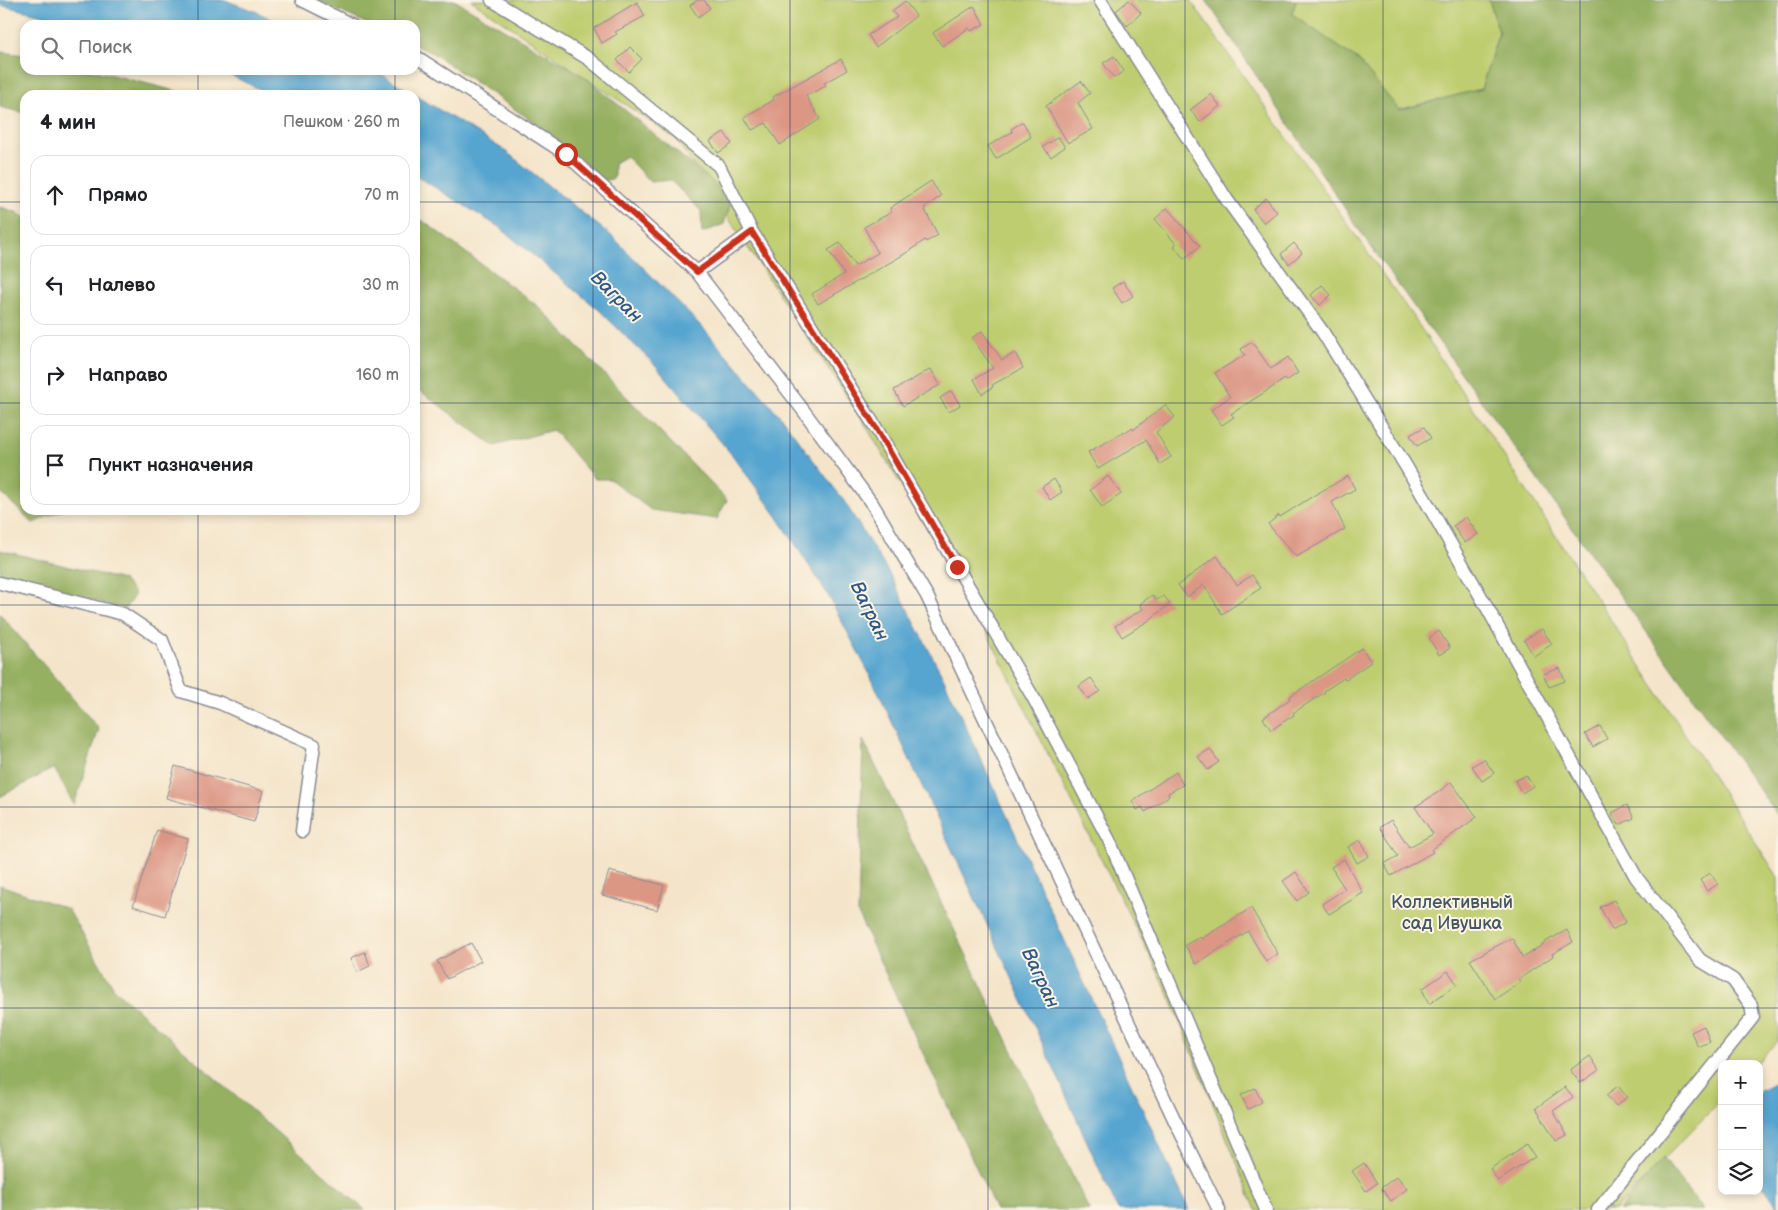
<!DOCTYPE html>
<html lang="ru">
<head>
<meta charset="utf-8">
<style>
  body { margin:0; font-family:"Balsamiq Sans",sans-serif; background:#f6f6f6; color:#202124 }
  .controls { position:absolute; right:15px; bottom:15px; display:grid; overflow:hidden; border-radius:10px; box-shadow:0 2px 8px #0003 }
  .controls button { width:45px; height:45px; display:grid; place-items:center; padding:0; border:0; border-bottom:1px solid #e0e0e0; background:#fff; color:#202124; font:25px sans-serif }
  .stop { position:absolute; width:15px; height:15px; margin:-11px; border:4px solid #c8321e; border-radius:50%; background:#fff }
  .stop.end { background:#c8321e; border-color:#fff; box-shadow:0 1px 5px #0008 }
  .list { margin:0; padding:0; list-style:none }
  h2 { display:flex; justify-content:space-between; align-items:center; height:65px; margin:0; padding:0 20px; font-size:21px }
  h2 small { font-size:16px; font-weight:400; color:#757577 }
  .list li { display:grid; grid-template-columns:32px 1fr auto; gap:15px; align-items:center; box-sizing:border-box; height:80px; margin:0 10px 10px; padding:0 10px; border:1px solid #e0e0e0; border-radius:15px }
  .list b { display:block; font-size:19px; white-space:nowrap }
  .list em { font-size:16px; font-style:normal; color:#757577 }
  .icon { flex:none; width:28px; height:28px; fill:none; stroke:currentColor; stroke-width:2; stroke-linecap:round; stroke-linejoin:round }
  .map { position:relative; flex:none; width:1778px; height:1210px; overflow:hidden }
  .search { position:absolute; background:#fff; box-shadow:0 2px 8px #0003; left:20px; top:20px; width:400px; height:55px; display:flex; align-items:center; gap:12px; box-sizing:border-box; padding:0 18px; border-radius:15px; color:#757577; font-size:19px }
  .panel { position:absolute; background:#fff; box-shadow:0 2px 8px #0003; left:20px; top:90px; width:400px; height:425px; border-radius:15px }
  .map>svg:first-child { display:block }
</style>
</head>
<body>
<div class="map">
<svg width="1778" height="1210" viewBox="0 0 1778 1210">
  <rect width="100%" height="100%" fill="#fcf5e5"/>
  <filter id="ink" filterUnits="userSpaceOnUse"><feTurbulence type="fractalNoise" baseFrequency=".02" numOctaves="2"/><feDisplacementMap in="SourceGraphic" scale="10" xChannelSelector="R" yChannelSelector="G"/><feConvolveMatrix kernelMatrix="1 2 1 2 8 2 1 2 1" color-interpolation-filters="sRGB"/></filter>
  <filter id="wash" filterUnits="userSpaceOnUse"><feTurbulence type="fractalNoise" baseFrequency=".0096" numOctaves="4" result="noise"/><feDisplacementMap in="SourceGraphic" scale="20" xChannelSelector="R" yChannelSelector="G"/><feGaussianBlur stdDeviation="1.12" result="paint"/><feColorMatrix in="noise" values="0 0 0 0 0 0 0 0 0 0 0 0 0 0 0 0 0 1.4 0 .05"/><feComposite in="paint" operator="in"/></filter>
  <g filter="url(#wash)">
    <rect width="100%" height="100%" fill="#f4e5ca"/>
    <path fill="#becd6f" stroke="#6c7e66" d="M471 0H1190L1418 324 1778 877V1040L1756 1064H1722V1099L1615 1210H1256L1167 990 975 609 863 421 676 139Z
      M1296 0H1489L1499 32 1481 89 1398 110 1359 61 1292 14Z"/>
    <path fill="#96b062" stroke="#587060" d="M315 0H454L582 75 713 182 730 205 724 224 702 233 701 211 670 180 650 182 626 156 614 163V178L604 181 538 125 434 54 415 45V25H370Z
      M1206 0H1296L1292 14 1359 61 1399 110 1481 89 1499 32 1489 0H1778V816L1362 234Z
      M0 52 25 55V70H92L176 91 184 95H25V113L0 107Z
      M0 207 16 212 25 218V510H62L33 523 0 492Z
      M415 215 539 307 727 500 717 519 651 510 610 479H595L553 430 494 446 415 387Z
      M0 550 123 580 135 594 125 609 0 574Z
      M0 614 99 729 74 805 54 768 0 797Z
      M863 740 1089 1210H996L858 914Z
      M0 885 68 909 115 990 365 1210H0Z
      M1663 1158 1703 1210H1619Z"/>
    <path fill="#56a5d0" stroke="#386a97" d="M0 0H225L257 12 284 25H86L0 5Z
      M219 70H375L504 150 614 238 703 328 781 417 844 501 890 575 942 675 1189 1210H1118L1029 1014 869 673 828 595 777 516 733 456 658 368 598 309 499 227 415 175V95H272Z
      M1778 1082V1207L1759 1180V1093L1760 1091Z"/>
    <g id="blocks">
      <path fill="#dc9684" d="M698 0H704L710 8 698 17 690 5Z
        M1129 0 1141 13 1127 26 1116 11Z
        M905 1 916 16 876 47 868 35 897 17 892 11Z
        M637 2 645 16 615 32 617 34 602 43 594 28Z
        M974 6 984 24 971 31 969 28 942 46 933 33Z
        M630 47 642 59 629 72 617 60Z
        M1114 56 1124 71 1114 78 1103 63Z
        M841 59 847 70 824 83 826 86 806 96 820 119 780 145 766 123 752 130 744 117 774 100 773 97Z
        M1081 81 1090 93 1078 103 1093 129 1068 143 1046 106Z
        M1211 94 1220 106 1200 122 1190 110Z
        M1023 122 1031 137 996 159 988 146 1012 132 1011 129Z
        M724 132 732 144 718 153 710 141Z
        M1058 137 1065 147 1051 157 1043 147Z
        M931 181 941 196 924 208 938 235 926 242 925 240 903 255 818 304 812 294 844 274 828 250 840 243 855 266 878 253 864 227 892 212 890 208Z
        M1266 198 1277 212 1264 223 1253 209Z
        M1167 208 1200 246 1184 259 1174 246 1176 244 1155 219Z
        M1294 243 1302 253 1289 264 1281 254Z
        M1123 281 1133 296 1122 303 1112 288Z
        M1322 285 1331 295 1320 305 1311 295Z
        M982 331 1002 360 1015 353 1023 368 992 385 993 387 982 394 974 379 993 368 972 338Z
        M1252 342 1271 369 1288 357 1298 373 1286 381 1285 379 1231 414 1234 417 1222 425 1211 410 1230 397 1215 373 1245 355 1241 349Z
        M931 369 940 385 903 406 894 390Z
        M951 391 960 405 949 412 940 398Z
        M1165 405 1175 417 1156 432 1171 457 1160 464 1146 440 1098 469 1088 452 1132 428 1133 430Z
        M1424 427 1431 438 1417 446 1410 435Z
        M1108 476 1121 494 1102 507 1090 490Z
        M1348 476 1355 489 1332 502 1345 529 1296 557 1268 524 1279 515 1280 517 1313 496Z
        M1054 479 1062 492 1050 500 1042 487Z
        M1466 517 1478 534 1465 543 1453 526Z
        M1217 556 1237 585 1252 575 1261 588 1222 614 1204 585 1187 597 1178 585Z
        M1152 595 1156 600 1164 596 1170 604 1148 621 1122 637 1115 626 1143 609 1140 604Z
        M1542 629 1552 644 1534 656 1524 640Z
        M1439 631 1450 648 1439 655 1429 638Z
        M1362 648 1371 662 1346 679 1344 678 1324 691 1325 692 1293 713 1294 715 1271 730 1263 718 1290 699 1289 697Z
        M1560 668 1565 681 1549 687 1543 674Z
        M1091 678 1100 691 1088 699 1079 686Z
        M1600 726 1607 739 1593 747 1585 734Z
        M1210 749 1219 762 1208 770 1198 757Z
        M1484 759 1494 773 1482 781 1472 766Z
        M175 766 263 791 254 822 166 798Z
        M1176 772 1183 785 1168 793 1169 796 1145 812 1142 807 1137 810 1132 801Z
        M1526 775 1533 786 1522 793 1515 781Z
        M1451 782 1477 817 1431 850 1433 852 1391 876 1384 864 1398 856 1380 827 1391 820 1409 847 1433 834 1415 807 1440 791Z
        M1627 805 1634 818 1619 825 1612 813Z
        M157 830 188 839 165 916 133 906Z
        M1360 840 1369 856 1357 863 1348 847Z
        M1344 859 1363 893 1329 914 1322 904 1345 889 1331 867Z
        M609 871 664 885 657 910 602 895Z
        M1296 872 1309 892 1297 901 1283 881Z
        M1710 873 1718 884 1707 891 1700 880Z
        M1614 900 1626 922 1612 930 1600 907Z
        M1251 908 1278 954 1266 962 1248 931 1196 964 1185 945 1200 937 1201 939Z
        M1567 930 1573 942 1552 954 1553 956 1519 979 1521 982 1495 999 1470 960 1512 938 1523 958 1545 943V942Z
        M471 943 481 961 447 979 437 961Z
        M365 952 370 966 357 972 351 958Z
        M1448 971 1457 984 1429 1004 1422 989Z
        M1704 1026 1710 1042 1698 1047 1691 1032Z
        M1590 1056 1599 1070 1580 1083 1570 1070Z
        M1618 1086 1627 1097 1616 1106 1606 1095Z
        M1565 1087 1573 1097 1553 1111 1567 1135 1556 1141 1536 1108Z
        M1255 1088 1262 1102 1248 1109 1241 1095Z
        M1527 1144 1535 1157 1498 1181 1490 1169Z
        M1364 1163 1377 1183 1366 1191 1352 1171Z
        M1397 1176 1407 1189 1391 1201 1381 1188Z"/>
    </g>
  </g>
  <g filter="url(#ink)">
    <use href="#blocks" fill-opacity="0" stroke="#888a94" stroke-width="1"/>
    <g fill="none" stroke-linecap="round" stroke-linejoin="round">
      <g stroke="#888a94" stroke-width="15">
        <path id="street" d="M302 0 352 25
          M492 0 589 59 719 166 752 232 876 428 1034 699 1109 840 1266 1210
          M1100 0 1227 200 1322 331 1407 468 1484 602 1636 877 1700 960 1733 980 1751 1005 1753 1017 1598 1210
          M415 56 566 154 697 272 803 410 873 505 927 596 1175 1121 1219 1210
          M697 272 752 232
          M0 583 123 614 162 640 181 691 220 703 314 745 302 831"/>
      </g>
      <use href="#street" stroke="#fff" stroke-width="12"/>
    </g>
  </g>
  <g fill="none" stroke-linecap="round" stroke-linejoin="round" filter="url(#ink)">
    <path stroke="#c8321e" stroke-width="6" d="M566 154 697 272 752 232 876 428 957 567"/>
  </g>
  <path fill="none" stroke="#1b2f5e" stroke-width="1" stroke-opacity="0.55" d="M198 0V25M395 0V25M593 0V1210M790 0V1210M988 0V1210M1185 0V1210M1383 0V1210M1580 0V1210M198 70V95M395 70V95M0 202H25M415 202H1778M0 403H25M415 403H1778M198 510V1210M395 510V1210M0 605H1778M0 807H1778M0 1008H1778"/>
  <g text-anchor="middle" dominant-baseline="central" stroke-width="4" stroke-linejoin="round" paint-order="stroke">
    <g font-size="18" fill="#445662" stroke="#fcf5e5">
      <text x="1452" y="902">Коллективный<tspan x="1452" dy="21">сад Ивушка</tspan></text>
    </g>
    <g font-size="19" font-style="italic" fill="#305886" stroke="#fcf5e5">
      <text transform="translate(616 297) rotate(45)">Вагран</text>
      <text transform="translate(869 611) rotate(64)">Вагран</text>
      <text transform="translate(1040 978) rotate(65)">Вагран</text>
    </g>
  </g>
</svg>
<div class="controls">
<button>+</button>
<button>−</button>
<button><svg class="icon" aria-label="layers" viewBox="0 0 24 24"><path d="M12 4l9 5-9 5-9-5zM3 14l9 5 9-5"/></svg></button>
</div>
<div class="stop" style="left:566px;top:154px"></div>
<div class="stop end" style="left:957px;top:567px"></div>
<div class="search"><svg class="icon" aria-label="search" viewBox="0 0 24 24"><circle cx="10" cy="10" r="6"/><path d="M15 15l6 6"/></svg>Поиск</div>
<section class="panel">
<h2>4 мин<small>Пешком · 260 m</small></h2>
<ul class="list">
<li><svg class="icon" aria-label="ahead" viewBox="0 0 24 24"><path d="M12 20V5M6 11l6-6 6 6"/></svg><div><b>Прямо</b></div><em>70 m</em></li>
<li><svg class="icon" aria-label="left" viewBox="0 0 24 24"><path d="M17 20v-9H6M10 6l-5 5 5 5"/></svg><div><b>Налево</b></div><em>30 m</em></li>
<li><svg class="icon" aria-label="right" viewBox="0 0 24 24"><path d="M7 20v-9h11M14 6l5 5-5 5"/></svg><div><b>Направо</b></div><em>160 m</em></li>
<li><svg class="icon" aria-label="arrive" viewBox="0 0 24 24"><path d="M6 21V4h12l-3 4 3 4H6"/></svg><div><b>Пункт назначения</b></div></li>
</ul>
</section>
</div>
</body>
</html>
